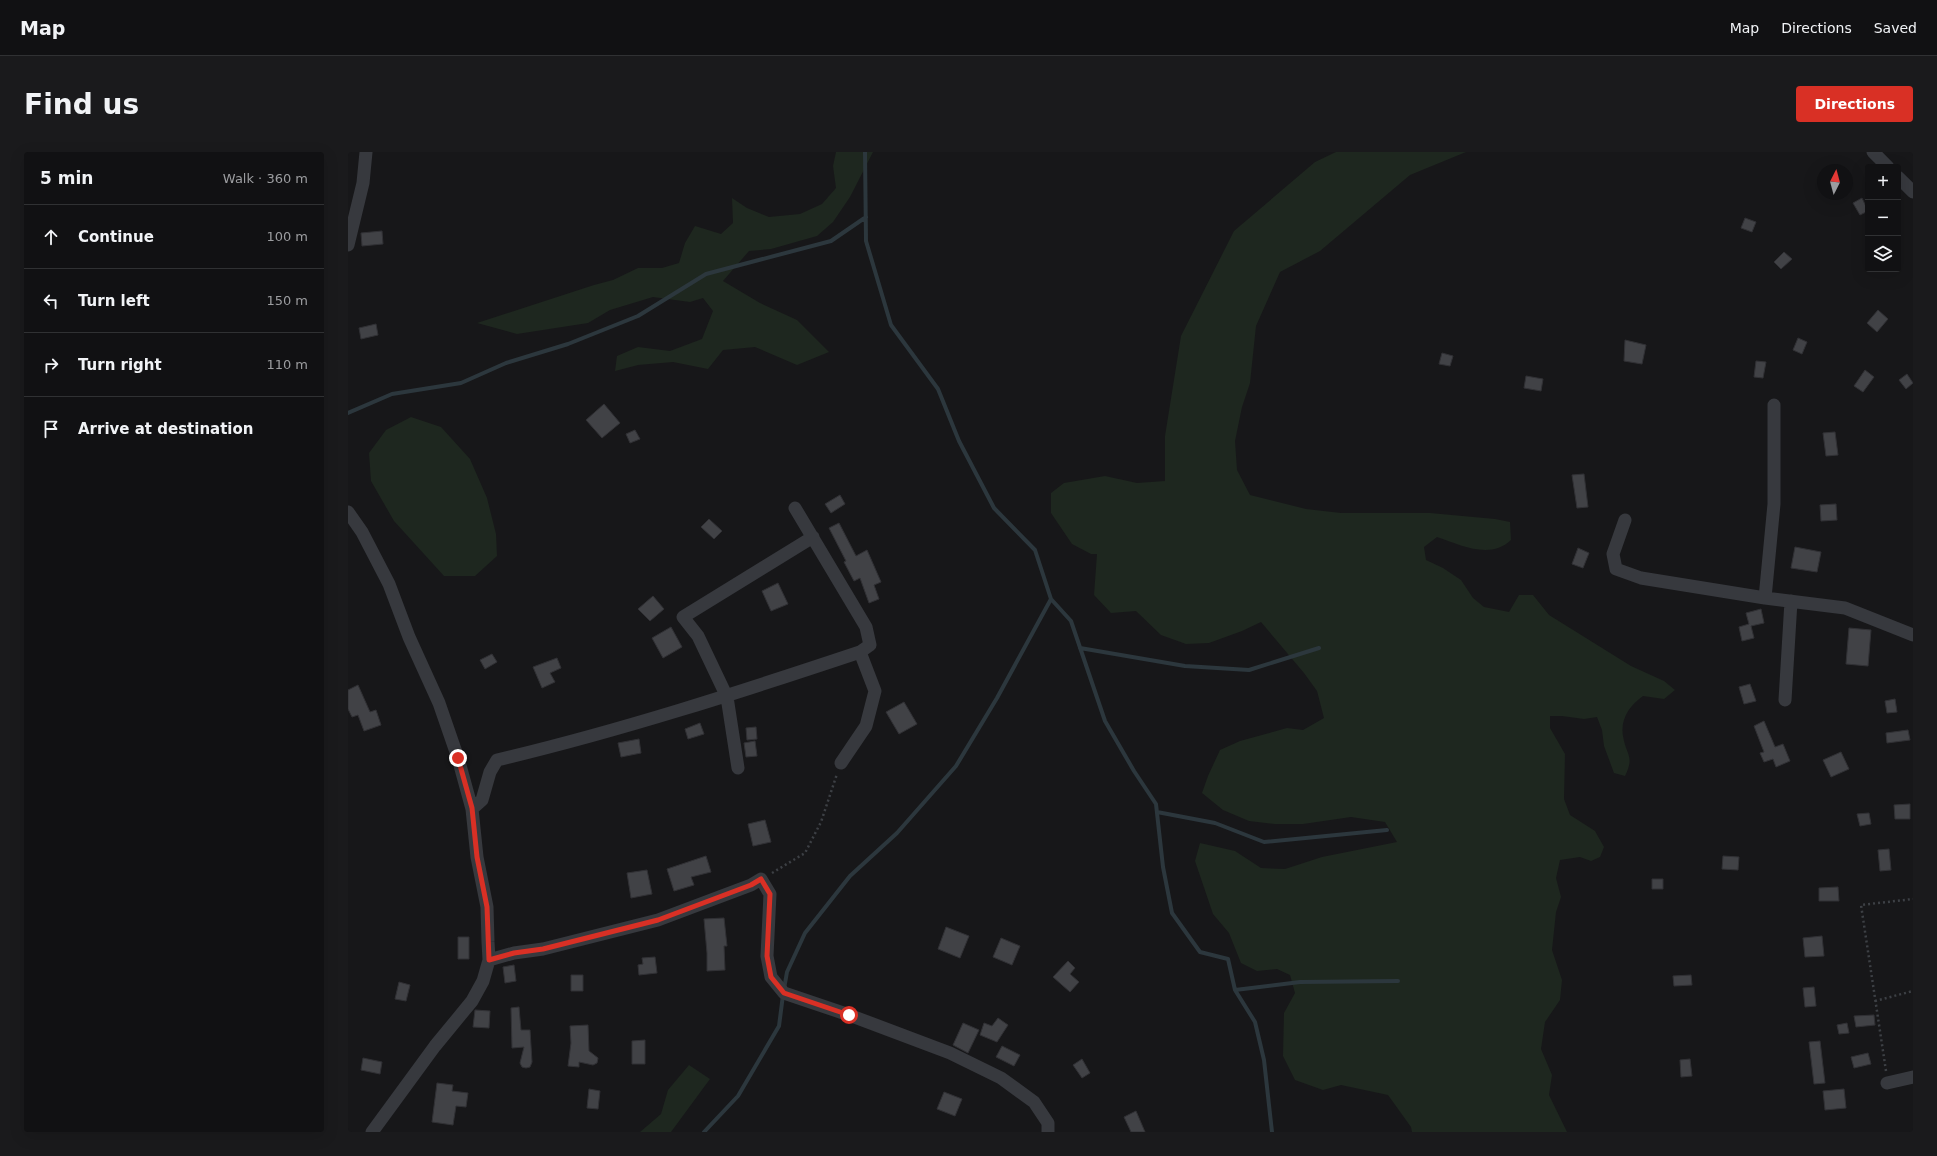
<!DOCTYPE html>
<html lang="en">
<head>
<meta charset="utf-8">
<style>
  body { margin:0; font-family:"DejaVu Sans",sans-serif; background:#1a1a1c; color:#f1f3f6 }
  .controls { position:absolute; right:12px; top:12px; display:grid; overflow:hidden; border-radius:4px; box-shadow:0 4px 16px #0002 }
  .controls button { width:36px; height:36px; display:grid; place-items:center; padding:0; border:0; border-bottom:1px solid #303133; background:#111113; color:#f1f3f6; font:20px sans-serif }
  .compass { position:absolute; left:1469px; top:12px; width:36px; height:36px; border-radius:50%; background:#111113; box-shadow:0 4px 16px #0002; rotate:6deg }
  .stop { position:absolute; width:12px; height:12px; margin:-9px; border:3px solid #d93025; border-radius:50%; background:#fff }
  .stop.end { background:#d93025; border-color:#fff; box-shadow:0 1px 4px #0008 }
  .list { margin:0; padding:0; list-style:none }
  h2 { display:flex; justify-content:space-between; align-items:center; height:52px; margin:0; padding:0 16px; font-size:17px }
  h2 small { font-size:13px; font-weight:400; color:#9c9da0 }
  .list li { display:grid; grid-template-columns:26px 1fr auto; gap:12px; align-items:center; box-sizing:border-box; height:64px; padding:0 16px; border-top:1px solid #303133 }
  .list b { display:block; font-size:15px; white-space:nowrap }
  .list em { font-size:13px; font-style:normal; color:#9c9da0 }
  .icon { flex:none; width:22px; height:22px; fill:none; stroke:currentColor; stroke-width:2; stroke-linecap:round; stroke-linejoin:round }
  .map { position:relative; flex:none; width:1565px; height:980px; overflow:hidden; border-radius:4px }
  header { display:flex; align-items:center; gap:24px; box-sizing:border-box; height:56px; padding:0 20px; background:#111113; border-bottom:1px solid #303133 }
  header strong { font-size:19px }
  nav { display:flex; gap:22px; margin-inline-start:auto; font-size:14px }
  .intro { display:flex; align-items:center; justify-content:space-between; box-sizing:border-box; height:96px; padding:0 24px }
  h1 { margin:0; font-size:28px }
  .button { padding:10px 18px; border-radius:4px; background:#d93025; color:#fff; font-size:14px; font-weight:700 }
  main { display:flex; gap:24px; padding:0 24px }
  aside { flex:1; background:#111113; border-radius:4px; box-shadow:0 4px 16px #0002 }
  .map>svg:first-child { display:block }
</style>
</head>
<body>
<header>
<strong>Map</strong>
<nav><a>Map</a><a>Directions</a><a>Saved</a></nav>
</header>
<div class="intro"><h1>Find us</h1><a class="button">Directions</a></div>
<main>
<aside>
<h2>5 min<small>Walk · 360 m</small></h2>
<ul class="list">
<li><svg class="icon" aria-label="ahead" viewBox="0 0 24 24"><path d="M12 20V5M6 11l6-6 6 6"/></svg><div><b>Continue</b></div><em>100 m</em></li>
<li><svg class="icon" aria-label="left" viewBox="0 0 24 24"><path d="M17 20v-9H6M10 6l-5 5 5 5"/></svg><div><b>Turn left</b></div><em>150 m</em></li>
<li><svg class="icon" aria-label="right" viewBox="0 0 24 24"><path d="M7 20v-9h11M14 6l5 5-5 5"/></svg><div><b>Turn right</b></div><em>110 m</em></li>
<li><svg class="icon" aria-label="arrive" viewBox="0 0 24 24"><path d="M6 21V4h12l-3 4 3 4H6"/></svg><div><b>Arrive at destination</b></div></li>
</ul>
</aside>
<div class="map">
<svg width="1565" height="980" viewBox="0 0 1565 980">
  <rect width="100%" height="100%" fill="#171719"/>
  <path fill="#1e271f" d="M488 0H525L502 45 485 70 469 84 423 97 401 99 375 129 412 151 449 168 481 200 449 213 407 195 375 198 360 217 325 210 290 213 267 219 269 204 290 195 322 199 354 187 365 159 355 146 342 150 305 145 262 158 240 171 169 182 129 171 246 133 265 128 290 116H314L331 111 337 91 347 74 373 82 385 71 384 46 399 56 421 65 452 62 474 52 488 36 485 14Z
    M988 0H1118L1062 23 972 99 932 120 908 174 902 231 894 255 887 289 889 318 902 343 958 357 993 361H1082L1147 367 1162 370 1163 388C1142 408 1113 393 1089 385L1076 395 1078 408 1095 416 1113 428 1125 446 1136 455 1161 460 1171 443H1185L1201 463 1283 514 1316 529 1327 538 1316 547 1295 544C1282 553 1272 567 1275 584 1278 603 1287 604 1277 624L1266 621 1256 594 1254 578 1249 565 1236 567 1214 564H1202V576L1217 602 1216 647 1222 663 1247 679 1256 695 1252 705 1243 709 1232 705 1212 708 1208 726 1213 745 1208 760 1204 798 1214 828 1212 848 1197 870 1193 897 1204 923 1201 943 1219 980H1064L1063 975 1040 943 993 933 975 938 947 928 935 904 936 861 947 841 942 823 929 817 909 819 893 811 881 781 865 762 847 709 852 691 887 699 913 716 937 717 974 705 1049 690 1037 670 1003 665 955 672H927L901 669 875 658 854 641 860 624 872 598 892 589 939 576 955 578 976 566 969 539 956 521 913 470 894 479 861 491 838 492 813 483 788 459 763 461 746 443 749 402H743L724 392 703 361V341L716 331 757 324 789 331 817 329V284L833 184 886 79 967 10Z
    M63 265 93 275 122 307 139 346 148 382 149 404 127 424H96L46 369 23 329 21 301 38 278Z
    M341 913 362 927 323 980H292L313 962 320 938Z"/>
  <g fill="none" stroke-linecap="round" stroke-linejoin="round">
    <path stroke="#2c373d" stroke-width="4" d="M517 0 518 89 543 173 590 237 611 289 646 356 687 398 703 447 723 469 757 569 786 619 808 652 815 715 824 761 852 800 880 807 887 838 907 870 916 908 924 980
      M0 261 44 242 113 231 158 211 220 192 290 164 358 122 483 89 518 65
      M732 496 837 514 901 518 971 496
      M809 660 867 671 916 690 1039 678
      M436 837 439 820 457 781 502 724 549 681 608 614 649 546 703 447
      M887 838 952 830 1050 829
      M356 980 390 944 431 874 435 843"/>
  </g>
  <path fill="#414246" stroke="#313135" d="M1514 46 1520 59 1512 63 1505 51Z
    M1397 66 1408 70 1404 80 1393 76Z
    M34 79 35 92 14 94 13 81Z
    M1436 100 1444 107 1433 117 1426 110Z
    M1530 158 1540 167 1529 180 1519 171Z
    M28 172 30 183 13 187 11 176Z
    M1450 186 1459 190 1454 202 1445 198Z
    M1277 188 1298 193 1294 212 1276 209Z
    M1094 201 1105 204 1102 214 1091 212Z
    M1408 209 1418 210 1415 226 1406 225Z
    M1517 218 1526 225 1515 240 1506 234Z
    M1559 222 1565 231 1558 237 1551 228Z
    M1178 224 1195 227 1193 239 1176 236Z
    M256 252 272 271 254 286 238 268Z
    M287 278 292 287 282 291 278 282Z
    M1487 280 1490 303 1478 304 1475 281Z
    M1236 322 1240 355 1229 356 1224 323Z
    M492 343 497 352 483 361 477 352Z
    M1488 352 1489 368 1473 369 1472 353Z
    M361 367 374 379 366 387 353 375Z
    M491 371 508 404 519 398 533 430 526 433 531 447 521 451 512 426 506 429 496 410 498 409 481 376Z
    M1447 395 1473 400 1469 420 1443 416Z
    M1230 396 1241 401 1235 416 1224 412Z
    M430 431 440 452 423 459 414 439Z
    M305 444 316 457 302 469 290 457Z
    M1413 457 1416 471 1403 474 1406 486 1394 489 1391 475 1401 472 1398 461Z
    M323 475 334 495 315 506 304 486Z
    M1501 476 1523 478 1520 514 1498 512Z
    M144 502 149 510 137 517 132 508Z
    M209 506 213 516 202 521 207 530 194 536 185 515Z
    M1402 532 1408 549 1396 552 1391 535Z
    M10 533 22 560 28 558 33 573 16 579 10 563 4 565 0 557V538Z
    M1547 547 1549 560 1539 561 1537 549Z
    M556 550 569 572 551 582 538 560Z
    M1416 569 1427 595 1435 592 1442 609 1428 615 1425 607 1416 610 1412 601 1416 600 1406 574Z
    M352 571 356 582 340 587 337 577Z
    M408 575 409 587 399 588 398 576Z
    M1560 578 1562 588 1539 591 1538 581Z
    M291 587 293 601 273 605 270 591Z
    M407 589 409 604 398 605 396 591Z
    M1493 600 1501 617 1483 625 1475 608Z
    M1562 652V667H1547L1546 653Z
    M1521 661 1523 672 1512 674 1509 662Z
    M417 668 423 690 405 694 400 672Z
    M1541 697 1543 718 1532 719 1530 698Z
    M358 704 363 720 343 725 346 733 326 739 319 717Z
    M1375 704 1391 705 1390 718 1374 717Z
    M299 718 304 742 283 746 279 721Z
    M1304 727H1315V737H1304Z
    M1490 735 1491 749H1471V736Z
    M376 766 379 794H376L377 818 359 819V801L356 767Z
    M598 775 621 784 612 806 590 797Z
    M1474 784 1476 804 1457 805 1455 786Z
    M110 785H121V807H110Z
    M653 786 672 794 664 813 645 805Z
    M307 805 309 821 291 823 290 813 295 812 294 806Z
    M720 809 727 816 722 822 731 830 722 840 705 825Z
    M166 813 168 829 157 831 155 815Z
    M223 823H235V839H223Z
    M1343 823 1344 833 1326 834 1325 824Z
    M51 830 62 833 58 849 47 847Z
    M1466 835 1468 854 1457 855 1455 836Z
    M171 855 173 878H182L184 910 182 915 178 916 174 915 172 911 176 895 164 896 163 856Z
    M127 858 142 859 141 876 125 875Z
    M1526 863 1527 873 1508 875 1506 864Z
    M650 866 660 873 649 890 632 883 636 871 644 874Z
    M615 871 631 878 620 901 605 893Z
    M1499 871 1501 881 1491 882 1489 873Z
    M240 873 241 899 250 906 249 911 245 913 231 910V915L220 914 223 891 222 874Z
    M297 888V912H284V889Z
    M1472 889 1477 931 1466 932 1461 890Z
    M654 894 672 903 666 914 648 905Z
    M1520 901 1523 912 1506 916 1503 905Z
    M15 906 34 910 32 922 13 918Z
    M734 907 742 921 734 926 725 913Z
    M1342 907 1344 924 1333 925 1332 908Z
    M89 931 105 933 104 939 120 941 118 955 108 954 105 973 84 970Z
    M241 937 252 939 250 957 239 956Z
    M1496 937 1498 956 1477 958 1475 939Z
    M596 940 614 947 607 964 589 957Z
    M788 959 797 980H783L776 965Z"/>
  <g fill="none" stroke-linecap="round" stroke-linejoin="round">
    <path stroke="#3d4045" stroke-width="2.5" stroke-dasharray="2 3" stroke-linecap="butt" d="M424 721 457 701 473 670 489 622
      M1527 849 1565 839
      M1538 919 1513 753 1565 747"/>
    <path stroke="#37393e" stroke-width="13" d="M1525 0 1540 15
      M1550 25 1565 40
      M0 93 15 31 18 0
      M0 360 14 380 41 432 61 485 91 551 110 606 124 657 129 705 139 755 140 790 141 808 135 829 124 849 87 894 24 980
      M1277 368 1265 402 1268 417 1293 426 1417 446 1497 456 1565 483
      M1417 446 1426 352V253
      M1437 548 1443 449
      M493 611 518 574 527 539 512 500
      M390 616 379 545 350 484 335 465 465 385
      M124 657 134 648 142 620 149 608C272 579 392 540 512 500L522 493 518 475 447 356
      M141 808 166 801 195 797 310 768 403 733 413 727 422 742 419 804 423 825 436 841 501 863 602 901 653 926 686 950 700 971V980
      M1539 931 1565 925"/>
  </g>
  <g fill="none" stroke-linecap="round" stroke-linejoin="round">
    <path stroke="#d93025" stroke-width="5" d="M110 606 124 656 129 705 139 755 141 808 166 801 195 797 310 768 403 733 413 727 422 742 419 804 423 825 436 841 501 863"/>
  </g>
</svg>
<div class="controls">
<button>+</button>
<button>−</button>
<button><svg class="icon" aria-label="layers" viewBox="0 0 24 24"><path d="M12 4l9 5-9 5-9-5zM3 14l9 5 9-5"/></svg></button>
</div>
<svg class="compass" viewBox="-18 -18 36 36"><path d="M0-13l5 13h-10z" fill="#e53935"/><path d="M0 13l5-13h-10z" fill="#9c9da0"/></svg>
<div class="stop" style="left:501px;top:863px"></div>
<div class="stop end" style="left:110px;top:606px"></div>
</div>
</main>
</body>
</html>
